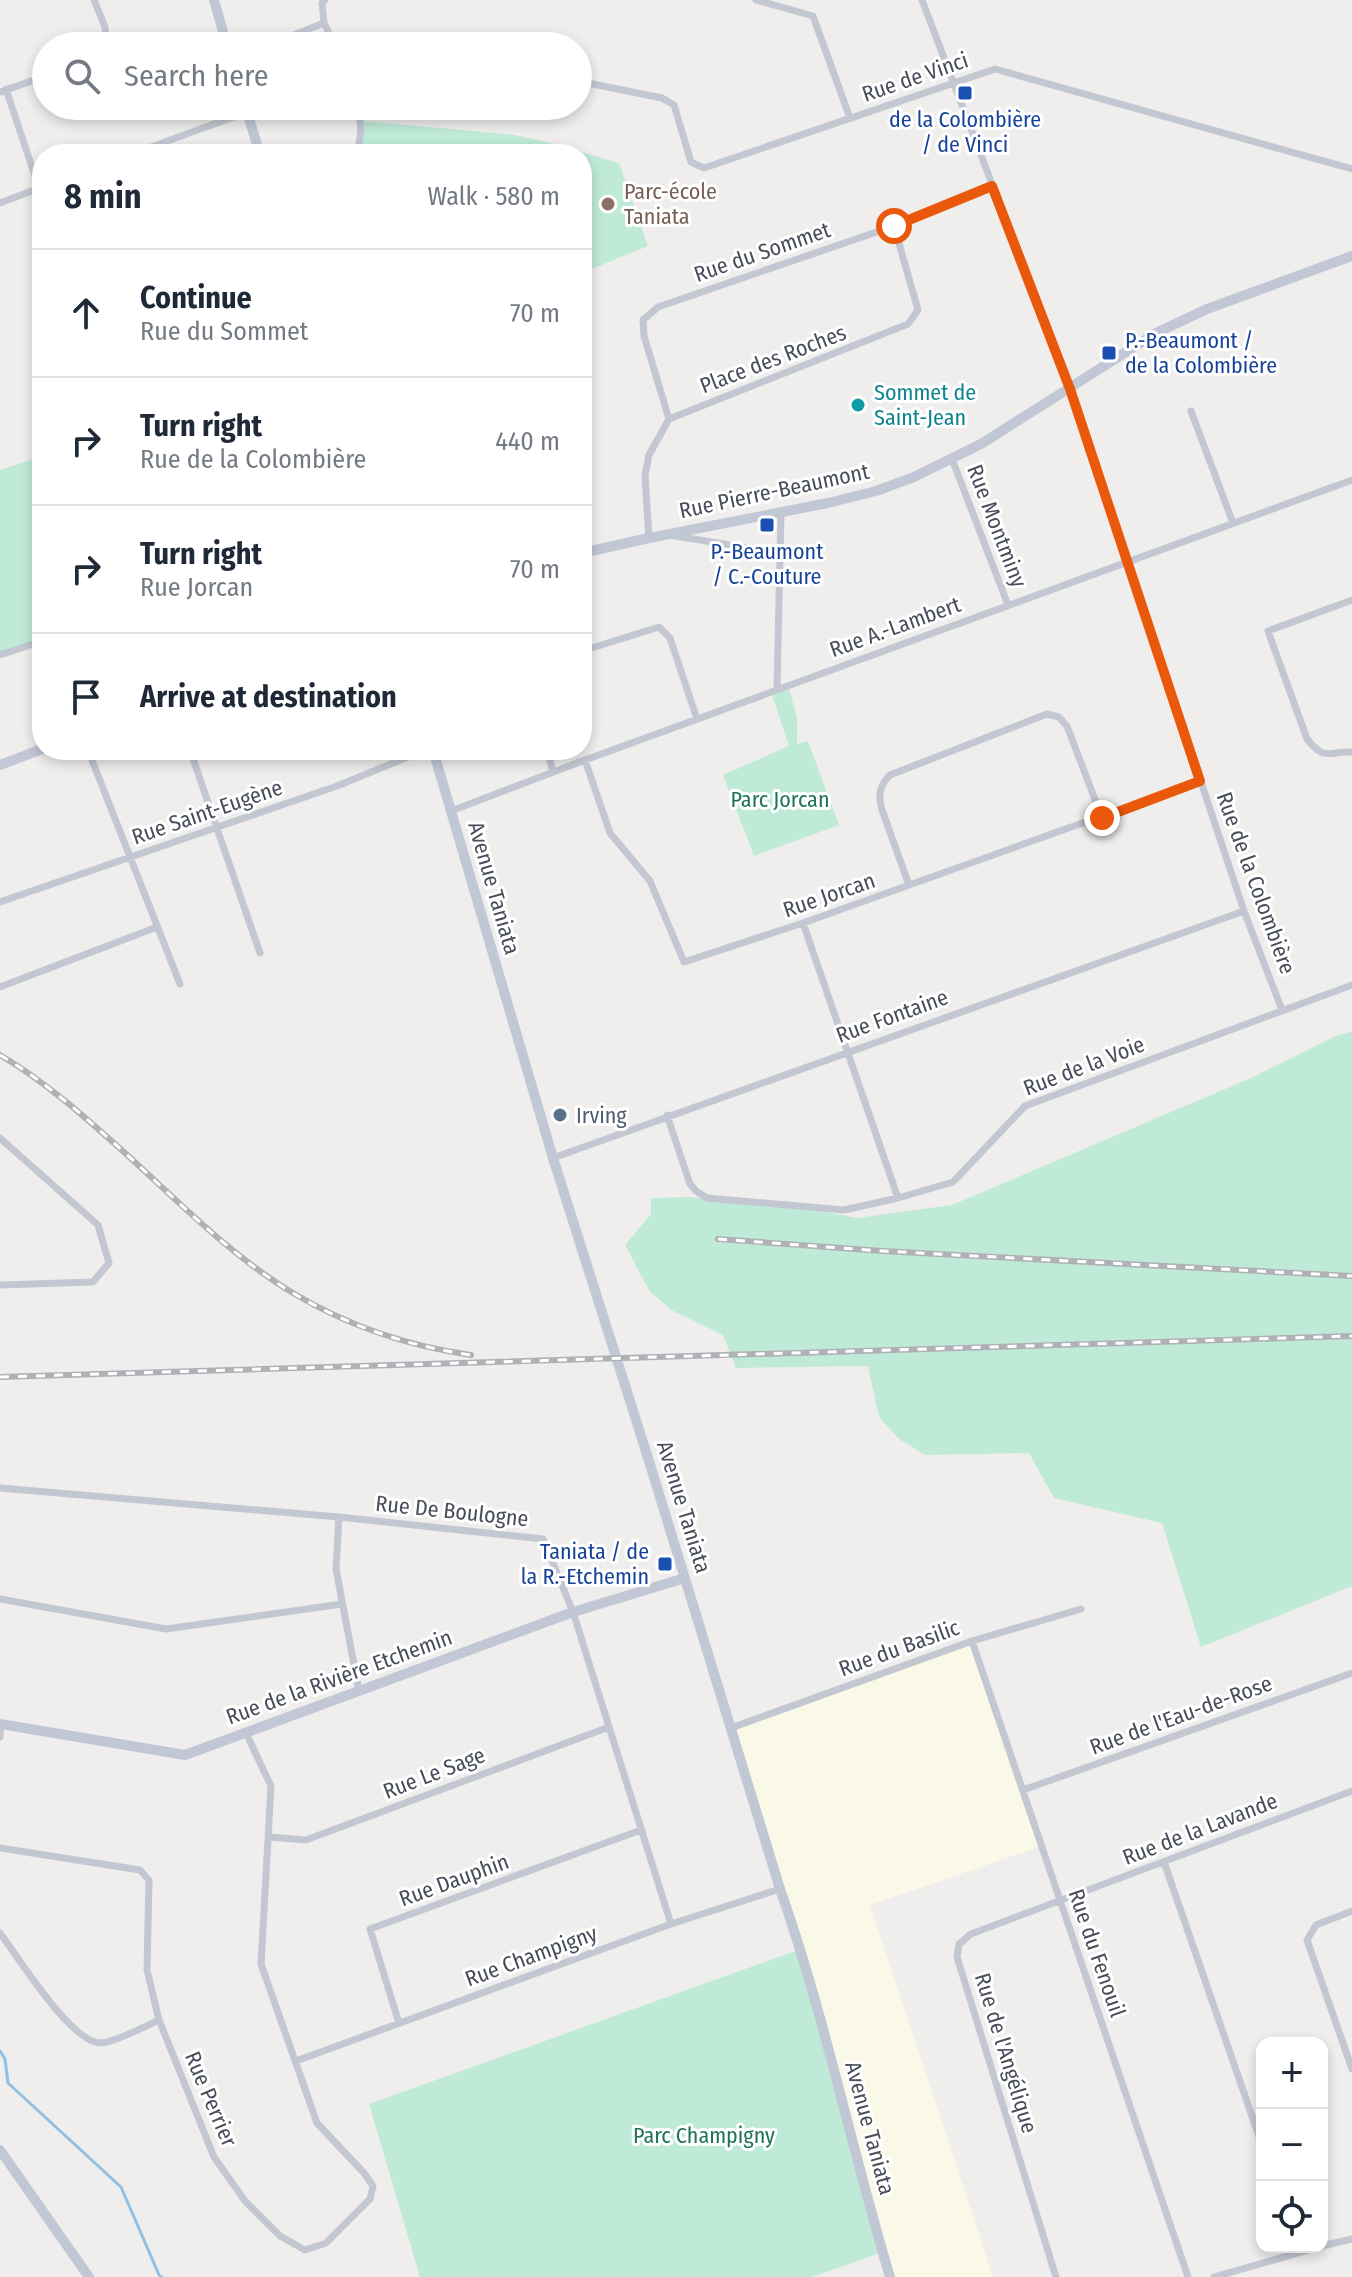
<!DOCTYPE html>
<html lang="en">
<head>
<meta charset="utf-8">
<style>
  body { margin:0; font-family:"Fira Sans Condensed",sans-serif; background:#f2f2f3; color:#1f2937 }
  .controls { position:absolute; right:24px; bottom:24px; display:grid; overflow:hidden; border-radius:16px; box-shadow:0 4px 12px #0003 }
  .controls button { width:72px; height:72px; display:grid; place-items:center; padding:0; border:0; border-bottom:2px solid #e0e1e3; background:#fff; color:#1f2937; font:40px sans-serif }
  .stop { position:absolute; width:24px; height:24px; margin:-18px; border:6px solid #ea580c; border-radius:50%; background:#fff }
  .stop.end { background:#ea580c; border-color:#fff; box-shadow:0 2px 8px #0008 }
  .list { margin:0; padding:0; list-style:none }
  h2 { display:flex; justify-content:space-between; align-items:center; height:104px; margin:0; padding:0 32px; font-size:34px }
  h2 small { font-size:26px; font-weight:400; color:#747a83 }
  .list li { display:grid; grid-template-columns:52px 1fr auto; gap:24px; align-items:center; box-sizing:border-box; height:128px; padding:0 32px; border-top:2px solid #e0e1e3 }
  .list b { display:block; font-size:30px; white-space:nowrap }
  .list p { margin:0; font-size:26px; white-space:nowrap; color:#747a83 }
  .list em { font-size:26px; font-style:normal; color:#747a83 }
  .icon { flex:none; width:44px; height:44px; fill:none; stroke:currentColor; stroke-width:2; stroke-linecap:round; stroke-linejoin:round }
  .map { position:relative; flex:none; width:1352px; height:2277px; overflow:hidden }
  .search { position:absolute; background:#fff; box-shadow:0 4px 12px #0003; left:32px; top:32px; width:560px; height:88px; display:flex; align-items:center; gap:20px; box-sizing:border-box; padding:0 28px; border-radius:44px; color:#747a83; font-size:30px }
  .panel { position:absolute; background:#fff; box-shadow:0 4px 12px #0003; left:32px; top:144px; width:560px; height:616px; border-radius:32px }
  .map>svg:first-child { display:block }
</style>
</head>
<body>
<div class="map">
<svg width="1352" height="2277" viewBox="0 0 1352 2277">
  <rect width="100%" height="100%" fill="#f0eeed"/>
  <path fill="#faf8e7" d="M972 1641 1042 1846 870 1905 993 2277H891L731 1728Z"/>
  <path fill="#bfead8" d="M362 121 515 135 551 143 619 163 648 246 582 273V154H356Z
    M42 456V641L0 655V470Z
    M788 685 797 718V744L808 741 839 825 754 856 723 775 789 746 771 691Z
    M1352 1032V1586L1201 1647 1162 1523 1054 1498 1029 1453 925 1455 899 1439 879 1417 868 1366 736 1368 723 1335 673 1311 650 1292 625 1245 651 1214V1198L690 1197 826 1212 857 1218 952 1205 1251 1078 1338 1035Z
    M801 1949 883 2252 812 2277H420L369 2104Z"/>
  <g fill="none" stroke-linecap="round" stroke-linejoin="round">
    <path stroke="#90c1e3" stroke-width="3" d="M0 2051 5 2059 8 2083 121 2187 160 2277H162"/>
    <path stroke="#c2c7d1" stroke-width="7" d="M94 0 105 27 107 46
      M756 0 813 16 850 118
      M922 0 1070 389 1244 911 1282 1010
      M324 23 335 46
      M266 46 324 23 322 3 325 0
      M578 81 662 98 674 105 691 162 704 168 995 69 1352 169
      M6 89 39 188
      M0 92 46 76
      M132 154 247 112
      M356 154C362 137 362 123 357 106
      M0 203 42 187
      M1191 411 1233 523
      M669 419 644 336 643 320 658 307 894 226 992 186
      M952 459 1008 605
      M675 536 779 553
      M649 538 645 475 649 455 669 419 908 324 918 310 894 226
      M1352 600 1268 631 1307 739C1325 762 1329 751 1352 752
      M582 651 659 627 670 638 697 719
      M0 655 42 641
      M777 689 781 513
      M88 750 180 984
      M190 750 260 953
      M547 750 553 771
      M585 760 610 833 650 881 684 962 803 923 1200 781
      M451 811 585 760 1352 480
      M909 885 882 810C878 795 879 786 890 775L1047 714 1059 717 1067 726 1102 818
      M0 902 337 786 425 750
      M803 923 898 1198
      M0 987 157 927
      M667 1115 690 1184 696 1191 707 1198 844 1210 898 1198 953 1182 1025 1106 1352 985
      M0 1138 98 1225 109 1263 93 1282 0 1285
      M553 1158 1244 911
      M0 1488 339 1517 543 1539 573 1612 671 1924
      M339 1517 336 1569 359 1691
      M0 1599 166 1629 342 1604
      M972 1641 1188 2277
      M731 1728 972 1641 1081 1609
      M0 1737 1 1724
      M1023 1790 1352 1673
      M269 1837 306 1840 609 1727
      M0 1848 140 1870 149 1880 147 1970 159 2020 214 2157 245 2201 280 2236 305 2250 326 2243 370 2199 373 2186 364 2173 317 2123 261 1964 271 1786 246 1733
      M1164 1862 1262 2145
      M1352 1911 1316 1925 1307 1940 1352 2069
      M0 1933C18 1957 71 2043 101 2043 113 2043 146 2026 159 2020
      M399 2023 370 1929 641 1830
      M296 2061 671 1924 780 1889
      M1322 2246 1352 2239
      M1056 2277 957 1957 959 1944 971 1934 1352 1791
      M1214 2277 1319 2247"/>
    <path stroke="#c1c7d4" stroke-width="10" d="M214 0 227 46
      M245 106 260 154
      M582 553 649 538 828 503 876 491 914 477 981 444 1156 333 1207 309 1352 256
      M433 750 553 1158 649 1461 780 1889C825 2016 851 2148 890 2277
      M0 765 42 749
      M0 1724 185 1755 573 1612 685 1578
      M0 2150 89 2277"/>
    <g stroke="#b0b1b7" stroke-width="6">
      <path id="rail" d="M0 1055C46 1082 85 1117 125 1153 178 1201 231 1256 293 1293 348 1326 408 1346 471 1355
        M718 1239 882 1251 1352 1276
        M0 1377 1352 1336"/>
    </g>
    <use href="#rail" stroke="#fff" stroke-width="3" stroke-dasharray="9" stroke-linecap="butt"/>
  </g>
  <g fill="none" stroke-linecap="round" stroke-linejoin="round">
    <path stroke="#ea580c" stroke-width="10" d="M894 226 992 186 1070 389 1200 781 1102 818"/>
  </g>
  <g fill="#1a4fb4" stroke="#fff" stroke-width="3">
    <rect x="957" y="85" width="16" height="16" rx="4"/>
    <rect x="1101" y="345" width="16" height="16" rx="4"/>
    <rect x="759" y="517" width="16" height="16" rx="4"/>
    <rect x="657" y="1556" width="16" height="16" rx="4"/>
  </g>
  <circle fill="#8d6e63" stroke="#fff" stroke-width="3" cx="608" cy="204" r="8"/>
  <circle fill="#0f9aa8" stroke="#fff" stroke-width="3" cx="858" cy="405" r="8"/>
  <circle fill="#5c6f8a" stroke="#fff" stroke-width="3" cx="560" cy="1115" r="8"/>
  <g text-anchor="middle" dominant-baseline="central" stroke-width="6" stroke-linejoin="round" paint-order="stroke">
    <g font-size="22" fill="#474d59" stroke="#fff">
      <text transform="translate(915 77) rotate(-19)">Rue de Vinci</text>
      <text transform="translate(762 252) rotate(-19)">Rue du Sommet</text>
      <text transform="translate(773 359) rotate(-21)">Place des Roches</text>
      <text transform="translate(774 491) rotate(-12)">Rue Pierre-Beaumont</text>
      <text transform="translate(997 526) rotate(69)">Rue Montminy</text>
      <text transform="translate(895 627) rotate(-20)">Rue A.-Lambert</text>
      <text transform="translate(207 812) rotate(-19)">Rue Saint-Eugène</text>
      <text transform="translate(1256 883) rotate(70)">Rue de la Colombière</text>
      <text transform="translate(494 888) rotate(74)">Avenue Taniata</text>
      <text transform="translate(829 895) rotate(-19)">Rue Jorcan</text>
      <text transform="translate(892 1016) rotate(-20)">Rue Fontaine</text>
      <text transform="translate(1084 1066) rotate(-21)">Rue de la Voie</text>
      <text transform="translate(684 1507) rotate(73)">Avenue Taniata</text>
      <text transform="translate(452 1511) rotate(6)">Rue De Boulogne</text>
      <text transform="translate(899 1648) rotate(-20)">Rue du Basilic</text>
      <text transform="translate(339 1677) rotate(-20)">Rue de la Rivière Etchemin</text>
      <text transform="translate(1181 1715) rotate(-20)">Rue de l'Eau-de-Rose</text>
      <text transform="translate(434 1773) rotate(-21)">Rue Le Sage</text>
      <text transform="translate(1200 1829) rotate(-21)">Rue de la Lavande</text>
      <text transform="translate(454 1880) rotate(-20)">Rue Dauphin</text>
      <text transform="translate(1097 1953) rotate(71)">Rue du Fenouil</text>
      <text transform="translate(531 1956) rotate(-20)">Rue Champigny</text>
      <text transform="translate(1006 2053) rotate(73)">Rue de l'Angélique</text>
      <text transform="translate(211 2099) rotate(67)">Rue Perrier</text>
      <text transform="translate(870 2128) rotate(75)">Avenue Taniata</text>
    </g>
    <g font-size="22" fill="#164399" stroke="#fff">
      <text x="965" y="119">de la Colombière<tspan x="965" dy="25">/ de Vinci</tspan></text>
      <text x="1125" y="340" text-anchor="start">P.-Beaumont /<tspan x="1125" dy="25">de la Colombière</tspan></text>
      <text x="767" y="551">P.-Beaumont<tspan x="767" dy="25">/ C.-Couture</tspan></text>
      <text x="649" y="1551" text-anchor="end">Taniata / de<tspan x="649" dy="25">la R.-Etchemin</tspan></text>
    </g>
    <g font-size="22" fill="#785e54" stroke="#fff" text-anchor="start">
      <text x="624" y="191">Parc-école<tspan x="624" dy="25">Taniata</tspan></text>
    </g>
    <g font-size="22" fill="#0d838f" stroke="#fff" text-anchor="start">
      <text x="874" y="392">Sommet de<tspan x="874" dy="25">Saint-Jean</tspan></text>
    </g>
    <g font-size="22" fill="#1f7359" stroke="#fff">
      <text x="780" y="799">Parc Jorcan</text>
      <text x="704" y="2135">Parc Champigny</text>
    </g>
    <g font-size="22" fill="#4e5e75" stroke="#fff" text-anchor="start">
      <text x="576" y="1115">Irving</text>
    </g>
  </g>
</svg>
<div class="controls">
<button>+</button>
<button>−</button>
<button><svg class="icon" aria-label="locate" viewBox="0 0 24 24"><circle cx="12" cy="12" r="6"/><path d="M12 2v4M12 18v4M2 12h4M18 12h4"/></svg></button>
</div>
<div class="stop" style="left:894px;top:226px"></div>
<div class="stop end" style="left:1102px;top:818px"></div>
<div class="search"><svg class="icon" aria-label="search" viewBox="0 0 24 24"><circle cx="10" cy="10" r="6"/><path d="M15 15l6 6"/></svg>Search here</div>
<section class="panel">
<h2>8 min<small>Walk · 580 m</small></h2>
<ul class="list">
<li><svg class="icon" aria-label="ahead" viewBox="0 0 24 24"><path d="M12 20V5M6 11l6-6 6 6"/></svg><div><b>Continue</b><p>Rue du Sommet</p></div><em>70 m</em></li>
<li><svg class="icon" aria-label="right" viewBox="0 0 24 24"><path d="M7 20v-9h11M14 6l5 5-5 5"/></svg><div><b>Turn right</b><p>Rue de la Colombière</p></div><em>440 m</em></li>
<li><svg class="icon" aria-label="right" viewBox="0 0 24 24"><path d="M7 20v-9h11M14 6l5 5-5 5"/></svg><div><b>Turn right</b><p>Rue Jorcan</p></div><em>70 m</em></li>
<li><svg class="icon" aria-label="arrive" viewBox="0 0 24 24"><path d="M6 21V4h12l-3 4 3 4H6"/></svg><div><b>Arrive at destination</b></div></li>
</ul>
</section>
</div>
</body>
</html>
